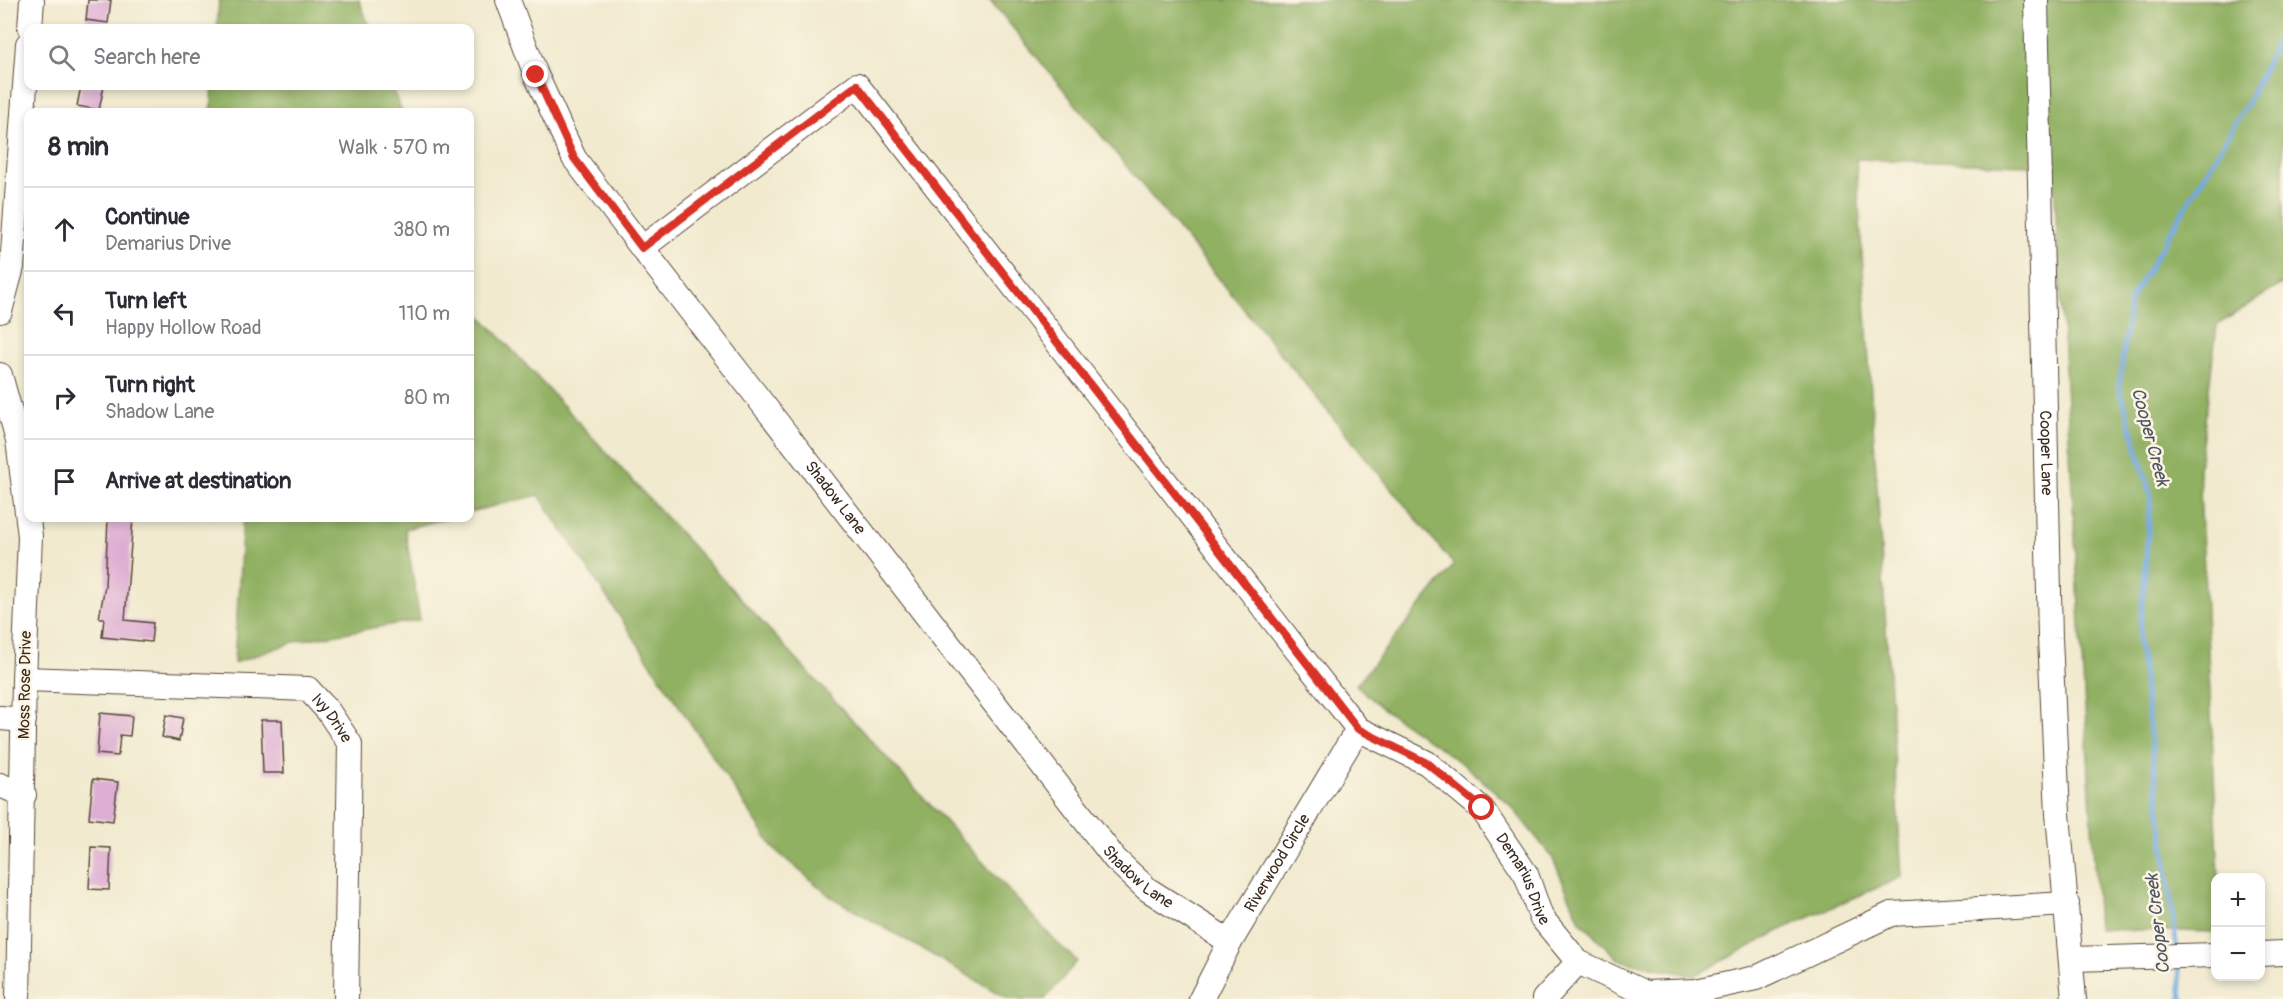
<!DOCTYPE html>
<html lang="en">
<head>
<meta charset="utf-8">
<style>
  body { margin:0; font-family:Pangolin,sans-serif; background:#f7f7f7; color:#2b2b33 }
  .controls { position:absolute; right:18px; bottom:18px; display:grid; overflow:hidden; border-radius:12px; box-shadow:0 3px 9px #0003 }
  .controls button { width:54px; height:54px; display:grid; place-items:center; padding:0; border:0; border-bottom:2px solid #e1e1e2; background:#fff; color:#2b2b33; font:30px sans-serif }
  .stop { position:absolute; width:18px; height:18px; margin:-14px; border:4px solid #d93025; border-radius:50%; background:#fff }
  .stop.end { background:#d93025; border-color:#fff; box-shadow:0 2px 6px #0008 }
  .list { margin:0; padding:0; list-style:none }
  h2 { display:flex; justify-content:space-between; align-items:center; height:78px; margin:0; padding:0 24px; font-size:26px }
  h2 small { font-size:20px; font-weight:400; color:#7c7c81 }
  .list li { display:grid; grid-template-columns:39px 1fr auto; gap:18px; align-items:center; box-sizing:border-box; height:84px; padding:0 24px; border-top:2px solid #e1e1e2 }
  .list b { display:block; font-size:22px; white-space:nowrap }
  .list p { margin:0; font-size:20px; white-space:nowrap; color:#7c7c81 }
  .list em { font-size:20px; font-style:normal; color:#7c7c81 }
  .icon { flex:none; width:33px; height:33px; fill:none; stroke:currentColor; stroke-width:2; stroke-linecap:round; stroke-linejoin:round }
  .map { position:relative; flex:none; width:2283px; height:999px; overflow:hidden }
  .search { position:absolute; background:#fff; box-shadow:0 3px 9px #0003; left:24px; top:24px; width:450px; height:66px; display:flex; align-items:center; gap:15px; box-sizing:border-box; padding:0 21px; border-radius:12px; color:#7c7c81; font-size:22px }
  .panel { position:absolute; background:#fff; box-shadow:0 3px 9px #0003; left:24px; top:108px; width:450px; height:414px; border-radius:12px }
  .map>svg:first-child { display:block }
</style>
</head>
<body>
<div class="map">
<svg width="2283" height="999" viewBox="0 0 2283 999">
  <rect width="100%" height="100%" fill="#fcf5e5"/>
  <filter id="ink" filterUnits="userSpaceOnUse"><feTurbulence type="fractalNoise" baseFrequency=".0167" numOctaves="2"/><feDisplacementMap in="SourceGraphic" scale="12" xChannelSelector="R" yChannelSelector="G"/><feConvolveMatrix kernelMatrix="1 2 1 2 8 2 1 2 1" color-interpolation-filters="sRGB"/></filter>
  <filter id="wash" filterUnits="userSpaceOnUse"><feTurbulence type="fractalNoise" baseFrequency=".008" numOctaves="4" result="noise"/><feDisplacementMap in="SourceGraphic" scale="24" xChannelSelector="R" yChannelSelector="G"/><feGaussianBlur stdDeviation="1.35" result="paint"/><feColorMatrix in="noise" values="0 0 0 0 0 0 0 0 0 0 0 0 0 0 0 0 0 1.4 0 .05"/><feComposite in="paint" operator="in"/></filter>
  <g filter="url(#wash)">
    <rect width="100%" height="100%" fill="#f1eacf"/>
    <path fill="#90b062" stroke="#666d40" stroke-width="1.5" d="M219 0H359L370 28H217Z
      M990 0H2283V283L2217 325 2199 468 2219 877 2216 878 2215 932 2098 929 2053 166 1856 159 1902 877 1787 927 1694 976 1619 960 1580 921 1552 857 1511 806 1467 767 1382 708 1356 685 1454 565Z
      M213 86H391L402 112H211Z
      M470 304 1056 942 1077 961 1045 999H1009L831 897 774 849 539 495 470 512Z
      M243 518H449L405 529 420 620 297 641 234 663Z"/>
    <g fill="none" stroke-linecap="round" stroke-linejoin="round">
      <path stroke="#72a8e0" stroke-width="5" d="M2177 950 2139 643 2151 496 2119 387 2130 300 2247 104 2283 29
        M2178 962 2182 999"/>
    </g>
    <g id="blocks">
      <path fill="#deadd3" d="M88 0H111L108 23 86 20Z
        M81 86H104L99 110 77 106Z
        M108 518H133L125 620 153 623 151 642 102 637 104 618H99L105 586Z
        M100 713 132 716 130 736 120 735 118 756 97 754Z
        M166 715 183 718 179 741 162 737Z
        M261 720H282L284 773H263Z
        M93 779 118 782 113 821 89 818Z
        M91 847 111 848 109 890 89 889Z"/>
    </g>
  </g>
  <g filter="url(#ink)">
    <use href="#blocks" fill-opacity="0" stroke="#564739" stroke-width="1.5"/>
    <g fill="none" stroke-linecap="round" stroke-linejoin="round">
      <g stroke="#564739" stroke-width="26">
        <g id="minor">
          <path id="s1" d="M508 0 536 75 574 158 642 248 1115 859 1147 889 1230 942"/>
          <path id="s2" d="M2036 0 2050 638 2058 814 2074 999"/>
          <path d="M30 28 32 0"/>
          <path id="s3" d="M642 248 857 85 1358 729 1427 763 1482 809 1526 874 1541 917 1578 962 1645 993 1696 991 1756 978 1891 914 2067 904"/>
          <path d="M0 311 12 267 28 44"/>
          <path d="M0 375 18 440 30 536 24 679 18 999"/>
          <path id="s4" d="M24 679 308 689 328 711 350 744 346 999"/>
          <path d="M0 718 24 720"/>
          <path d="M0 785 24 795"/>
          <path d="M2260 954 2283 953"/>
          <path d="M2072 959 2216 955"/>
          <path id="s5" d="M1201 999 1230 942 1358 729"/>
          <path d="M1544 999 1578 962"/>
        </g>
      </g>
      <use href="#minor" stroke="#fff" stroke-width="24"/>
    </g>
  </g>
  <g fill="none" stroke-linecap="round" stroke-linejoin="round" filter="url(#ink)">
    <path stroke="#d93025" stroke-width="8" d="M536 75 574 158 642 248 857 85 1358 729 1427 763 1482 808"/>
  </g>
  <g text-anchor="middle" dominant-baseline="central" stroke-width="5" stroke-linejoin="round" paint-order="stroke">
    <g font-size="16" fill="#3b2a1e" stroke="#fcf5e5">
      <text stroke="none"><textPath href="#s2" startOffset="453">Cooper Lane</textPath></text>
      <text stroke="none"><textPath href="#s1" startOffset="600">Shadow Lane</textPath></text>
      <text transform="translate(25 685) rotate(-89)">Moss Rose Drive</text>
      <text stroke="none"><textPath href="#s4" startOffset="322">Ivy Drive</textPath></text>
      <text stroke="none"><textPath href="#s5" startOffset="156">Riverwood Circle</textPath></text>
      <text stroke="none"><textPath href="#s1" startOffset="1086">Shadow Lane</textPath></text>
      <text stroke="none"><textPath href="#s3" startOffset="1316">Demarius Drive</textPath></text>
    </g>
    <g font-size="18" font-style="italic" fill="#4e5662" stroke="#fcf5e5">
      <text transform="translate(2150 437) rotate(75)">Cooper Creek</text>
      <text transform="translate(2158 924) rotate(-97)">Cooper Creek</text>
    </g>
  </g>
</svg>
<div class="controls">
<button>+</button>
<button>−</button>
</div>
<div class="stop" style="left:1482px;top:808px"></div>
<div class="stop end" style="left:536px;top:75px"></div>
<div class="search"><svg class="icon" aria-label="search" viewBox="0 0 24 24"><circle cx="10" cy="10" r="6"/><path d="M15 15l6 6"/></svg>Search here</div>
<section class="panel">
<h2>8 min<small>Walk · 570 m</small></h2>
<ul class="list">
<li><svg class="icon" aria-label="ahead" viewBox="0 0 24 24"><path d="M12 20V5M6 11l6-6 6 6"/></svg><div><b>Continue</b><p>Demarius Drive</p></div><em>380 m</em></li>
<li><svg class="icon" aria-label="left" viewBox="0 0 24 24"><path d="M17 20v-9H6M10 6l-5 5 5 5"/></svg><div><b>Turn left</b><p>Happy Hollow Road</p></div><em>110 m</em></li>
<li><svg class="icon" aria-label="right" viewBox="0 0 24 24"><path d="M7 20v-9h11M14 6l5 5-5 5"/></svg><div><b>Turn right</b><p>Shadow Lane</p></div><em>80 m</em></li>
<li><svg class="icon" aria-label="arrive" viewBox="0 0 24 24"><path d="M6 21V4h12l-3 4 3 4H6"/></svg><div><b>Arrive at destination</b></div></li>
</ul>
</section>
</div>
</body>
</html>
